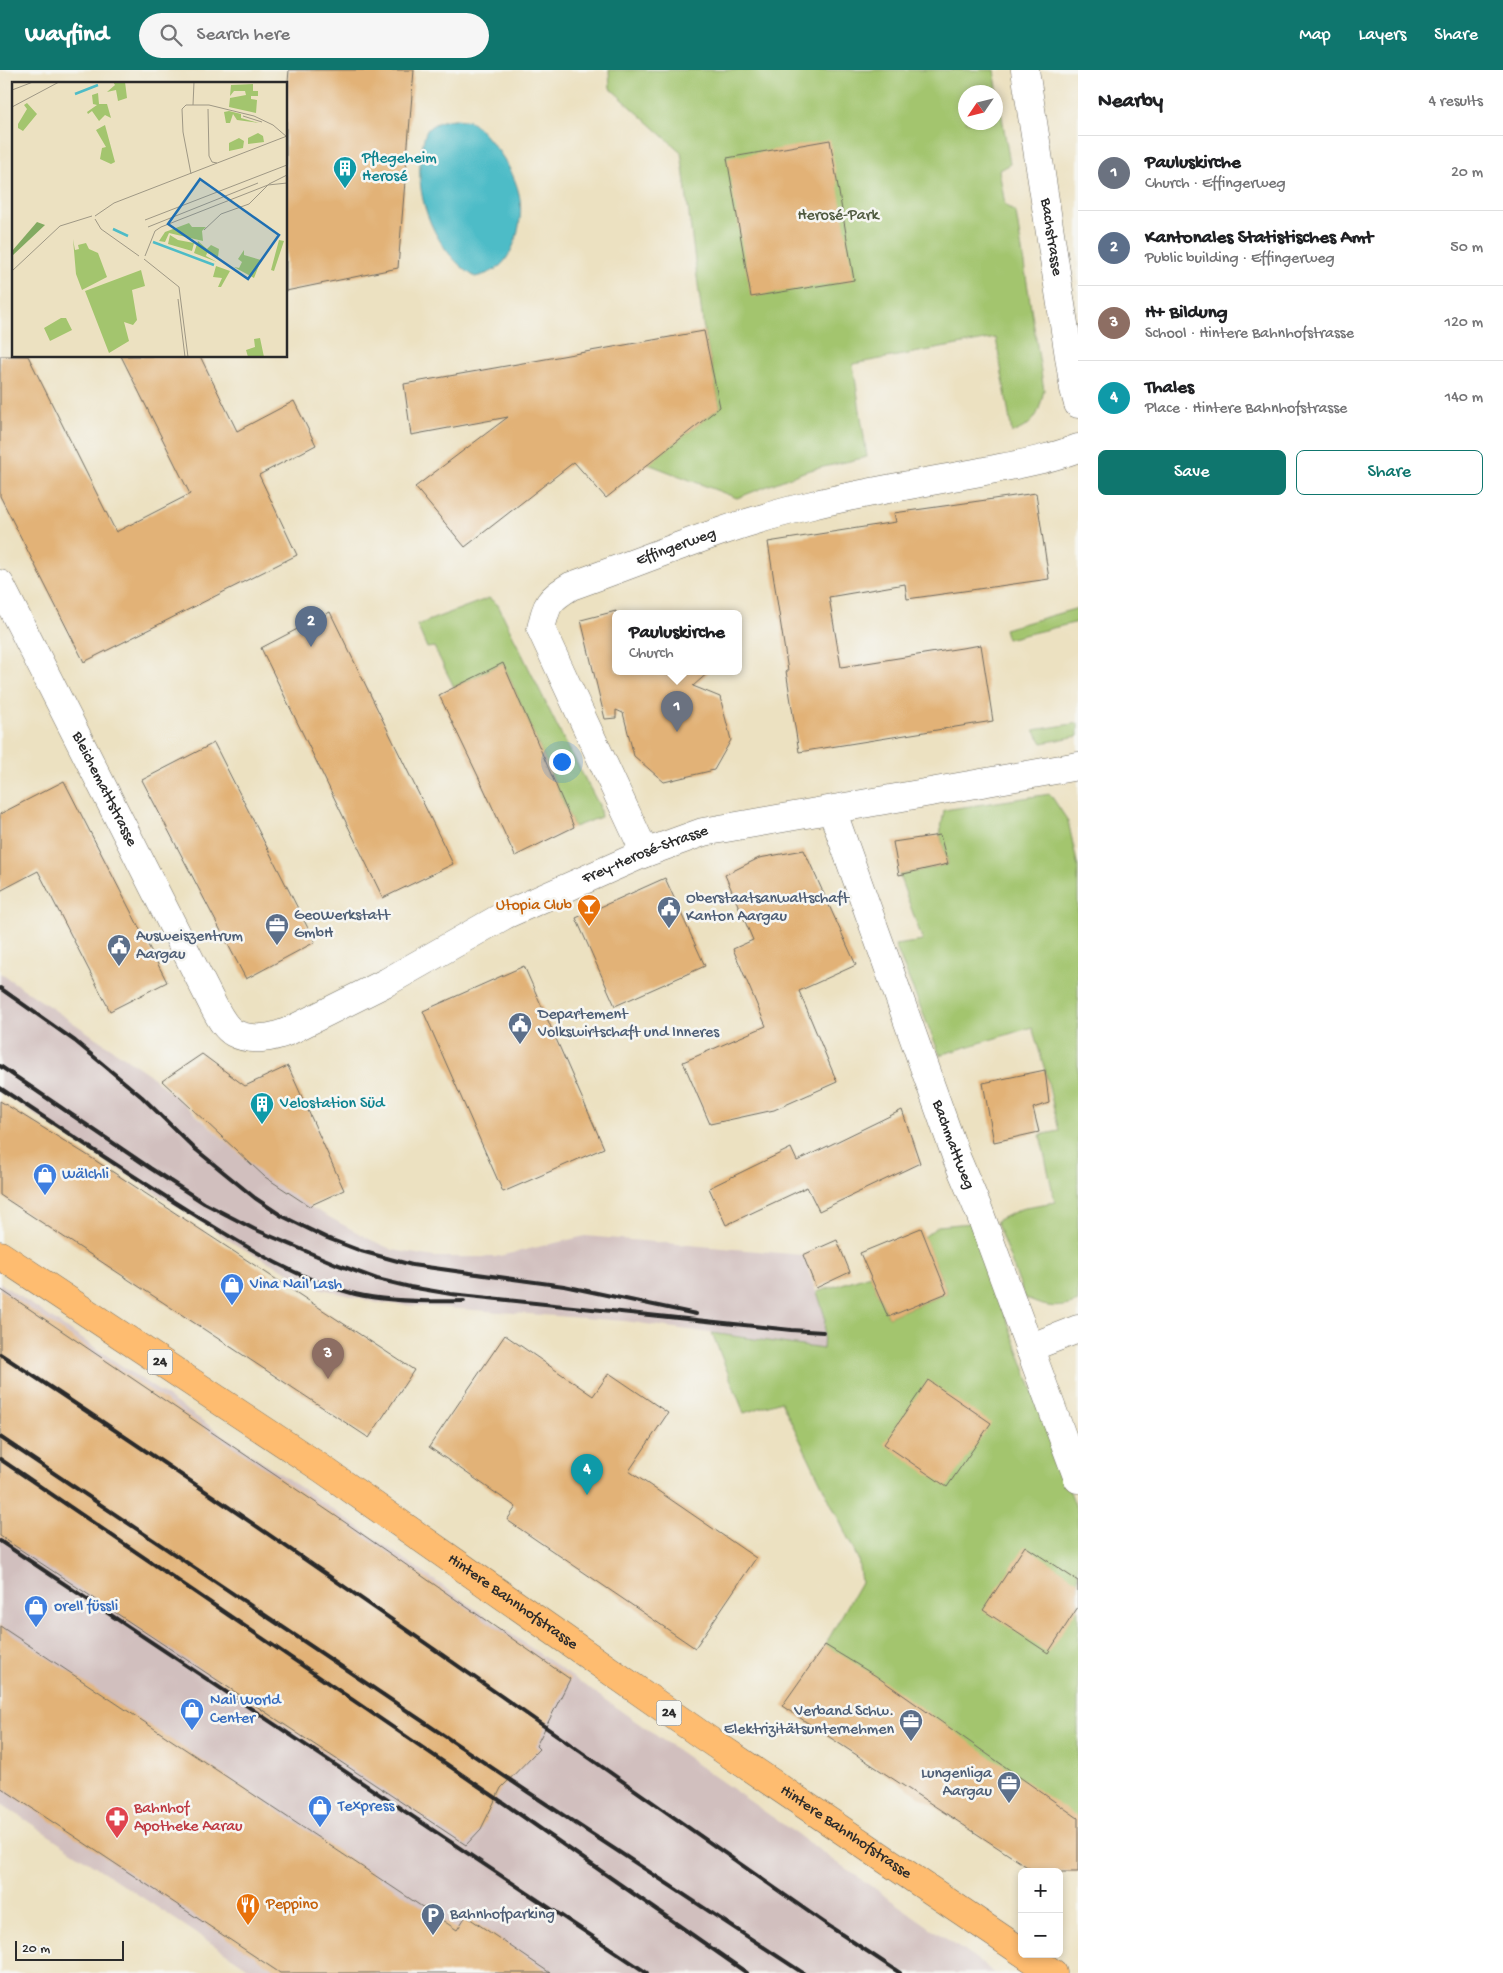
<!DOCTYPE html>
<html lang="en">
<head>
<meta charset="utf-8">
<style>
  body { margin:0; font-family:"Gochi Hand",sans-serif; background:#f6f6f6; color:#202124 }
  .controls { position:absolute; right:15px; bottom:15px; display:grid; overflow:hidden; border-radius:8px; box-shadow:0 2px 8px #0003 }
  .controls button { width:45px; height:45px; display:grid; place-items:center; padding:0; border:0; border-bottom:1px solid #e0e0e0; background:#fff; color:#202124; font:25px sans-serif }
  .compass { position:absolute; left:958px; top:15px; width:45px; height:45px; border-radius:50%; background:#fff; box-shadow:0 2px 8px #0003; rotate:235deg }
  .scale { position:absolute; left:15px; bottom:12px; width:109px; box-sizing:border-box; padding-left:5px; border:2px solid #2b2b2b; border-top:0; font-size:14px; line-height:18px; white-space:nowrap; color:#2b2b2b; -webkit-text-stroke:4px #f6f6f2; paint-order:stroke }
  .you { position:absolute; left:561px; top:691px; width:18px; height:18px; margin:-12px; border:4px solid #fff; border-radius:50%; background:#1a73e8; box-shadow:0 0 0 8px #1a73e833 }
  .badge { display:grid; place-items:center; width:32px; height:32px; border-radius:50%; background:#0f766e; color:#fff; font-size:16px; font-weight:700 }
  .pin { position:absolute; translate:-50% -41px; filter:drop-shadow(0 1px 2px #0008) }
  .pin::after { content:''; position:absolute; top:26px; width:18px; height:15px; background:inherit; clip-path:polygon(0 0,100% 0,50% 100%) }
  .popup { position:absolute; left:612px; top:540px; width:130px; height:65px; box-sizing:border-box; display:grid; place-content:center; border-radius:8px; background:#fff; filter:drop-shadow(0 1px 4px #0005); font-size:16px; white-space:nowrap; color:#757577 }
  .popup b { font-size:19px; color:#202124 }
  .popup::after { content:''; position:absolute; left:50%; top:100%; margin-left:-10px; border:10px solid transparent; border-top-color:#fff }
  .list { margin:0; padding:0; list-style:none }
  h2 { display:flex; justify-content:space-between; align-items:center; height:65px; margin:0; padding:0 20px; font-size:21px }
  h2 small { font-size:16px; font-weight:400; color:#757577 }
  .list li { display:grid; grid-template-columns:32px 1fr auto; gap:15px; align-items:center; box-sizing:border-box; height:75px; padding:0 20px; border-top:1px solid #e0e0e0 }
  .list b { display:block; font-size:19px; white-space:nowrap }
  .list p { margin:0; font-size:16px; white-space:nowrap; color:#757577 }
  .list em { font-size:16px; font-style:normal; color:#757577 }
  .actions { display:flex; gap:10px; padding:15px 20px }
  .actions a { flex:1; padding:11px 0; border:1px solid #0f766e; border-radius:8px; text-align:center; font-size:18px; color:#0f766e }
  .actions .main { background:#0f766e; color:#fff }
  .icon { flex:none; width:28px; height:28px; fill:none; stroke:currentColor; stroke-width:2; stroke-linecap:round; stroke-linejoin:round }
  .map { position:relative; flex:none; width:1078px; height:1903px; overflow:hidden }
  header { display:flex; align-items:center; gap:30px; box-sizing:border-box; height:70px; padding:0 25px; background:#0f766e; color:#fff }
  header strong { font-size:24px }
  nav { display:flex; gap:28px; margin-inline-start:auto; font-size:18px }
  .search { width:350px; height:45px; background:#f6f6f6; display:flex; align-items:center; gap:12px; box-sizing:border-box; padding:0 18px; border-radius:28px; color:#757577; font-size:19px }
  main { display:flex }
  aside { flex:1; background:#fff }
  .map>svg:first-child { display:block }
</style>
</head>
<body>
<header>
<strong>Wayfind</strong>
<div class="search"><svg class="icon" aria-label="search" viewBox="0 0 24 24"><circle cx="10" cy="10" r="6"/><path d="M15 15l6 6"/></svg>Search here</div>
<nav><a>Map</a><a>Layers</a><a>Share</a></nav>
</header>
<main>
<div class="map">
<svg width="1078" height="1903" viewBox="0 0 1078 1903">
  <rect width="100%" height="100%" fill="#f6f6f2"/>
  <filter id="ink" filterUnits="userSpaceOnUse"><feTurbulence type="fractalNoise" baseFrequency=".02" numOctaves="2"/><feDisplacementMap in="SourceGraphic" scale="10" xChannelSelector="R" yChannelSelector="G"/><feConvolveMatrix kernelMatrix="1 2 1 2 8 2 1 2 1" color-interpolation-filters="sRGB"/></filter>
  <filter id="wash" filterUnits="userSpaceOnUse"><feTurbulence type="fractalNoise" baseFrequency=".0096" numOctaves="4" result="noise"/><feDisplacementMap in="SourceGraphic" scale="20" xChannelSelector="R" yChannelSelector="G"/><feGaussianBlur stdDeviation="1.12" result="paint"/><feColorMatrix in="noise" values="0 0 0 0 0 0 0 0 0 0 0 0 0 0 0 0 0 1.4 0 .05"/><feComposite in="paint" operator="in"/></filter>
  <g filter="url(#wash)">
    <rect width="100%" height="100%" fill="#ece1c1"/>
    <path fill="#d1bfbe" d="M0 903 149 1004 216 1062 265 1107 309 1136 371 1170 393 1180 434 1187H495L585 1166 803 1185 825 1247 823 1279 625 1251 378 1233 319 1218 238 1176 0 1022Z
      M0 1213 360 1458 995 1903H256L0 1733Z"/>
    <path fill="#a3c56e" stroke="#67784c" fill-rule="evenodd" d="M609 0H994L1010 94 999 100 1005 135 1016 143 1044 320C1038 345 1037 353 1012 363L996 268 853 294 867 387 806 401 737 428 648 394 720 337 704 261 681 82 610 18ZM966 22H996V52H966Z
      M489 528 498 535 559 660 599 735 601 747 574 757 503 593 454 617 434 577 427 578 417 555Z
      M1078 538V552L1007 569 1004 559Z
      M1078 653V666L1042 673 1034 660Z
      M1050 724 1068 751 1078 797V1232C1058 1240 1043 1237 1025 1228L996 1151 1025 1137 1055 1132 1040 1065 1059 1061 1045 1000 1032 957 940 985 895 875 923 871 899 805 948 794 940 765 944 740Z
      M971 1153 1078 1443V1749L825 1575 861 1512 858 1489 781 1331 744 1343 712 1263 823 1279 825 1247 817 1222 870 1205 888 1247 947 1223 924 1167 938 1156Z"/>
    <path fill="#4ebcc7" stroke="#3c7479" d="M454 49C458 49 465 50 469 51 477 55 484 64 489 70 502 83 515 105 519 124 524 145 517 180 500 196 493 202 484 205 475 207 436 182 414 130 421 84 423 76 423 64 429 58 436 52 445 50 454 49Z"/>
    <g id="blocks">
      <path fill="#e2b277" d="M289 0H414L398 198 286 221V36Z
        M830 70 854 210 751 227 727 88Z
        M704 261 720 337 606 428 574 392 465 477 415 417 508 347 411 365 404 314Z
        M0 286H28L116 462 190 424 121 286H200L237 361 294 331 316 375 259 405 297 485 84 592 0 426Z
        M1036 423 1049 509 907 529 905 514 829 527 841 597 981 575 993 651 799 682 786 601H788L768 472 896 452 894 443Z
        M616 541V601H710L693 616 720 627 731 670 714 700 664 712 634 686 623 643 616 640V648L605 649 581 550Z
        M330 542 453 794 383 828 261 578Z
        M503 593 574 757 515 786 478 706 439 625Z
        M214 673 315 872 246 909 142 710Z
        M64 711 167 912 110 941 38 801 0 821V744Z
        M940 765 948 794 899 805 893 772Z
        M804 780 856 895 799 921 837 1012 774 1040 710 1054 683 992 766 956 733 879 753 870 725 805 759 788Z
        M665 808 705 896 615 936 576 848Z
        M524 896 604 1078 503 1122 423 941Z
        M202 984 245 1016 288 996 344 1120 309 1136 265 1107 162 1011Z
        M1045 1000 1049 1033 1033 1038 1039 1062 994 1072 983 1013Z
        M0 1031 87 1085 414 1300 369 1368 0 1125Z
        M902 1040 920 1093 819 1141 807 1117 726 1155 709 1118 791 1078 797 1091Z
        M921 1158 947 1223 888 1247 860 1183Z
        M837 1170 850 1202 816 1218 803 1185Z
        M0 1219 346 1453 570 1609 536 1676 539 1679 501 1718 481 1759 466 1775 0 1466Z
        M505 1265 593 1326 609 1303 668 1343 629 1401 756 1488 695 1578 507 1450 516 1437 429 1377Z
        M928 1310 991 1353 947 1417 884 1374Z
        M1025 1476 1078 1511V1537L1048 1583 983 1540Z
        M0 1556 457 1860 466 1846 550 1903H280L0 1717Z
        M825 1575 876 1606 1078 1748V1802H1035L782 1636Z"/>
    </g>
  </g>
  <g filter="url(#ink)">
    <use href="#blocks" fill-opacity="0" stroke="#6f6b60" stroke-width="1"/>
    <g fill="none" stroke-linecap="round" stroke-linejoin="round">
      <g stroke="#6f6b60" stroke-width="29">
        <g id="street">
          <path id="s1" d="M1025 0 1074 319 1078 334"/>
          <path id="s2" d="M0 514 214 937C219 946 225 958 234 963 251 972 273 968 289 961L387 912 505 845 645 783 703 762 1078 696"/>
          <path id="s3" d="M832 740 957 1089 979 1141 1078 1409"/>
          <path id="s4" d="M645 783 541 559C547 533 548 530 571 516 650 488 727 455 808 436 868 421 929 412 990 400 1020 394 1050 389 1078 378"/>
          <path d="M1029 1278 1078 1259"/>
        </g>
      </g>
      <g stroke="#6f6b60" stroke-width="29">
        <g id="primary">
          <path id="s5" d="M0 1185 321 1398 703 1666 1022 1882"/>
          <path d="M1025 1884 1053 1903"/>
        </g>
      </g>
      <use href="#street" stroke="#fff" stroke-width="28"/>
      <use href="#primary" stroke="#febc70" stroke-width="28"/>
      <path stroke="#2b2b2b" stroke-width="4" d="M0 918 75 971 142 1027 194 1078 255 1128 282 1146 327 1168 361 1181 412 1195 564 1216 696 1244
        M0 996 150 1098 204 1133 254 1159 336 1194 377 1209 410 1217 451 1224 791 1260 823 1262
        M0 1018C63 1060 126 1102 190 1142 242 1174 295 1209 355 1224 390 1232 429 1232 464 1231
        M0 1284C281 1468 554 1664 829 1856L900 1903
        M0 1367 528 1722 803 1903
        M0 1389 505 1734 747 1903
        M0 1471 647 1903"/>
    </g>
  </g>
  <defs>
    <g id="building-pin" transform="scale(1.25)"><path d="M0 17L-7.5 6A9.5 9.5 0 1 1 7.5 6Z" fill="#0f9aa8" stroke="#f6f6f2"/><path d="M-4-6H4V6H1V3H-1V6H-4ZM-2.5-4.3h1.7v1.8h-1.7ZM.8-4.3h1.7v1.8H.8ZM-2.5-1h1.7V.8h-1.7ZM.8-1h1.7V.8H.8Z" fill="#fff"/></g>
    <g id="bar-pin" transform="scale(1.25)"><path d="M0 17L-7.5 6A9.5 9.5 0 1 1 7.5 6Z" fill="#e8710a" stroke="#f6f6f2"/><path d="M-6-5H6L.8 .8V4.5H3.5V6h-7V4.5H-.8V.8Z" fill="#fff"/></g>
    <g id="civic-pin" transform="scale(1.25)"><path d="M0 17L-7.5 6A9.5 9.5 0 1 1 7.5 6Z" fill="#5c6f8a" stroke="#f6f6f2"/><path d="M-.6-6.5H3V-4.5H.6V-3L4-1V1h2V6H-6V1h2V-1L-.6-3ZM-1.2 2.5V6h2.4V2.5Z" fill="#fff"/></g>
    <g id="office-pin" transform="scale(1.25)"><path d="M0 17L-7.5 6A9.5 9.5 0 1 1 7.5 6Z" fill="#5c6f8a" stroke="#f6f6f2"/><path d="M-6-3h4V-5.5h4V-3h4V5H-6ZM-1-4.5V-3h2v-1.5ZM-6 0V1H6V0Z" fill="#fff"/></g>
    <g id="shop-pin" transform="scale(1.25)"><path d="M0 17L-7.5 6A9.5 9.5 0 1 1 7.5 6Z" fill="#3f7fe0" stroke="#f6f6f2"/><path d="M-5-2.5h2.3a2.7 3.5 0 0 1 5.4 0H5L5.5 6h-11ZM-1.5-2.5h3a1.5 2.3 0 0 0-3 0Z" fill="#fff"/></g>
    <g id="pharmacy-pin" transform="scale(1.25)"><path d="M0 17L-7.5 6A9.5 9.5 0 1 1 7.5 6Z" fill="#e0444e" stroke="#f6f6f2"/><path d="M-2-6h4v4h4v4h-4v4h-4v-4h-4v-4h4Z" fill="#fff"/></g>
    <g id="restaurant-pin" transform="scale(1.25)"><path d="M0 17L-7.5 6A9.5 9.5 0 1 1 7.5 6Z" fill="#e8710a" stroke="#f6f6f2"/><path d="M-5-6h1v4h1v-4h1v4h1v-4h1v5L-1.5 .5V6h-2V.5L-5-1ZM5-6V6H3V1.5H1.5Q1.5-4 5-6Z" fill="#fff"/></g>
    <g id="parking-pin" transform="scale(1.25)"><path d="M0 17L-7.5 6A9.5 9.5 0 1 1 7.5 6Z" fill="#5c6f8a" stroke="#f6f6f2"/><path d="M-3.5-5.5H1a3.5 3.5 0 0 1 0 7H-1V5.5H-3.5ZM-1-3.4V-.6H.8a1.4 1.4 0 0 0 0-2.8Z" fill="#fff"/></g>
  </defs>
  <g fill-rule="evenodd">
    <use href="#building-pin" x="345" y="98"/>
    <use href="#bar-pin" x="589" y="836"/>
    <use href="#civic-pin" x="669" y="838"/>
    <use href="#office-pin" x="277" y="855"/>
    <use href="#civic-pin" x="119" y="876"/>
    <use href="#civic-pin" x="520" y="954"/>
    <use href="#building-pin" x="262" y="1034"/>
    <use href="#shop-pin" x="45" y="1105"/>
    <use href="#shop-pin" x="232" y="1215"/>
    <use href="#shop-pin" x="36" y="1537"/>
    <use href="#shop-pin" x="192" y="1640"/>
    <use href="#office-pin" x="911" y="1651"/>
    <use href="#office-pin" x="1009" y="1713"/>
    <use href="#shop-pin" x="320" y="1737"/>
    <use href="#pharmacy-pin" x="117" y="1748"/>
    <use href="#restaurant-pin" x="248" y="1835"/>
    <use href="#parking-pin" x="433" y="1845"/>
  </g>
  <g text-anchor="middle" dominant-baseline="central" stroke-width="5" stroke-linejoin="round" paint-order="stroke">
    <g fill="#f6f6f2" stroke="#686867" stroke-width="1">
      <rect x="147.5" y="1279.5" width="25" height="25" rx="4"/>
      <rect x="656.5" y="1630.5" width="25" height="25" rx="4"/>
    </g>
    <g font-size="15" font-weight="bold" fill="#2b2b2b">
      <text x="160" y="1292">24</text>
      <text x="669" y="1643">24</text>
    </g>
    <g font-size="16" fill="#0d838f" stroke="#f6f6f2" text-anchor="start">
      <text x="362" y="89">Pflegeheim<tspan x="362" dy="18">Herosé</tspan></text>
      <text x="280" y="1034">Velostation Süd</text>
    </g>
    <g font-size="16" fill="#4f593f" stroke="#f6f6f2">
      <text x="838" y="146">Herosé-Park</text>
    </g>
    <g font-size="16" fill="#2b2b2b" stroke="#f6f6f2">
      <text stroke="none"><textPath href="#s1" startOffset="169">Bachstrasse</textPath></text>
      <text stroke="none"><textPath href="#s4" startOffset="414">Effingerweg</textPath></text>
      <text stroke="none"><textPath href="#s2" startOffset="230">Bleichemattstrasse</textPath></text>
      <text stroke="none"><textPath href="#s2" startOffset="962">Frey-Herosé-Strasse</textPath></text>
      <text stroke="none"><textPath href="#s3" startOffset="356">Bachmattweg</textPath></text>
      <text stroke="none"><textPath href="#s5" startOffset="619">Hintere Bahnhofstrasse</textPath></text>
      <text stroke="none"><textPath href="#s5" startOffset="1024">Hintere Bahnhofstrasse</textPath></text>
    </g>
    <g font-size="16" fill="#4e5e75" stroke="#f6f6f2" text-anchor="start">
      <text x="686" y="829">Oberstaatsanwaltschaft<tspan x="686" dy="18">Kanton Aargau</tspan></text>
      <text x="294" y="846">GeoWerkstatt<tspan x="294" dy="18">GmbH</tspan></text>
      <text x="136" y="867">Ausweiszentrum<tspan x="136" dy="18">Aargau</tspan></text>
      <text x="538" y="945">Departement<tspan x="538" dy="18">Volkswirtschaft und Inneres</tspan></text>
      <text x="894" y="1642" text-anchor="end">Verband Schw.<tspan x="894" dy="18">Elektrizitätsunternehmen</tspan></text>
      <text x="992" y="1704" text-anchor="end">Lungenliga<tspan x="992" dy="18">Aargau</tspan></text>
      <text x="450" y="1845">Bahnhofparking</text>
    </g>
    <g font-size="16" fill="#c56008" stroke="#f6f6f2" text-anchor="end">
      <text x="572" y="836">Utopia Club</text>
      <text x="266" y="1835" text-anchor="start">Peppino</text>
    </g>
    <g font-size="16" fill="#366cbe" stroke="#f6f6f2" text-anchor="start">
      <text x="62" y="1105">Wälchli</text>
      <text x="250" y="1215">Vina Nail Lash</text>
      <text x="54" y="1537">orell füssli</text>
      <text x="210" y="1631">Nail World<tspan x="210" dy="18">Center</tspan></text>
      <text x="338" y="1737">Texpress</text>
    </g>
    <g font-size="16" fill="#be3a42" stroke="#f6f6f2" text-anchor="start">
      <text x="134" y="1739">Bahnhof<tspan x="134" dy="18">Apotheke Aarau</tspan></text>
    </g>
  </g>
  <g transform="translate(12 12)">
    <rect width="275" height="275" fill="#ece1c1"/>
    <path d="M101 0H113L115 16 106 19 104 8 95 10 103 3ZM241 2V9H246V14H239V17L245 18 244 31 217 25 218 16 234 13 233 9H222L218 14 219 3ZM86 11 87 22H95L99 36 93 33 87 39 80 29 76 32 75 30 85 23 81 22 80 13ZM15 21 25 32 11 49 6 46V42L15 27 12 23ZM217 29 229 32V36L247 41 225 38 221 32 218 41H214L212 30ZM93 43 103 80 99 82 88 77 90 66 94 65 84 48ZM246 51 251 54 252 60 236 62V56ZM227 56 232 59 231 66 217 69V61ZM177 141 180 145H194L190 149 191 159 157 151 153 160 147 159 153 150ZM158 153 166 158 182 161 180 169 156 162ZM61 157 63 168 67 167 66 163 74 161 77 167 86 171 95 195 70 208 64 192ZM267 158 272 159 262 189 259 188ZM186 159 195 167 199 163 207 167 206 175 195 171 194 174 205 180 182 171ZM232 168V173L249 178 242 196 222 185 227 186 230 180 226 177ZM204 184 218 189 209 205H206L210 196 201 195ZM129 188 133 204 120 208 125 238 121 243 112 240 117 259 97 271 73 209ZM49 236H54L60 248 38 259 32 246ZM248 256 252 275H236L234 268 243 265 242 257Z" fill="#a3c56e"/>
    <path d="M25 140 33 143 0 174V169Z" fill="#82aa61"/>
    <path fill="none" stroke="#4ebcc7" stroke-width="2.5" d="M63 12 86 3M101 147 116 154M141 160 202 183"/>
    <path fill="none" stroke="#9f9885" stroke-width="1" d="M0 8 21 0M181 23 182 0M0 25 47 0M196 27 197 74 200 80 205 81M231 34 250 40M179 92 171 50 170 27 174 23H197L242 34 261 43 275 55M83 134 102 121 275 54M83 137 89 147 127 174M133 138 275 83M136 145 246 101M192 148 209 132 237 122 257 102 275 93M133 174 143 149 149 145 256 103 275 101M132 177 167 205 176 275M0 189 48 144 80 134M166 217 173 275"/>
    <path fill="#1f6fb2" fill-opacity="0.15" stroke="#1f6fb2" stroke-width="2.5" d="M188 97 267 153 236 197 156 142Z"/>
    <rect width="275" height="275" fill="none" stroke="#2b2b2b" stroke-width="2.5"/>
  </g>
</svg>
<div class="controls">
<button>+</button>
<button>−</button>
</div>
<svg class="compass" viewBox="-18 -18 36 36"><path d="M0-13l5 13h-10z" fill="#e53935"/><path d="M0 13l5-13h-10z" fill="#757577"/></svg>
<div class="scale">20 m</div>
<div class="you"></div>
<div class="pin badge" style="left:677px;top:662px;background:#6b7280">1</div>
<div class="popup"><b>Pauluskirche</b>Church</div>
<div class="pin badge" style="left:311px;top:577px;background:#5c6f8a">2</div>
<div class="pin badge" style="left:328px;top:1309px;background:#8d6e63">3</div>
<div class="pin badge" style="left:587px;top:1425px;background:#0f9aa8">4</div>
</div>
<aside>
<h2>Nearby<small>4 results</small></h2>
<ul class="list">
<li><span class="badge" style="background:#6b7280">1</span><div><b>Pauluskirche</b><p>Church · Effingerweg</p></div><em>20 m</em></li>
<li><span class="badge" style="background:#5c6f8a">2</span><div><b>Kantonales Statistisches Amt</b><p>Public building · Effingerweg</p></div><em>50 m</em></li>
<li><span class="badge" style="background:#8d6e63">3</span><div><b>H+ Bildung</b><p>School · Hintere Bahnhofstrasse</p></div><em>120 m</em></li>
<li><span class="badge" style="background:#0f9aa8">4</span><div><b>Thales</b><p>Place · Hintere Bahnhofstrasse</p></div><em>140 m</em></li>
</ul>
<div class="actions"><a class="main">Save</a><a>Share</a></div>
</aside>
</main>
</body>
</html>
